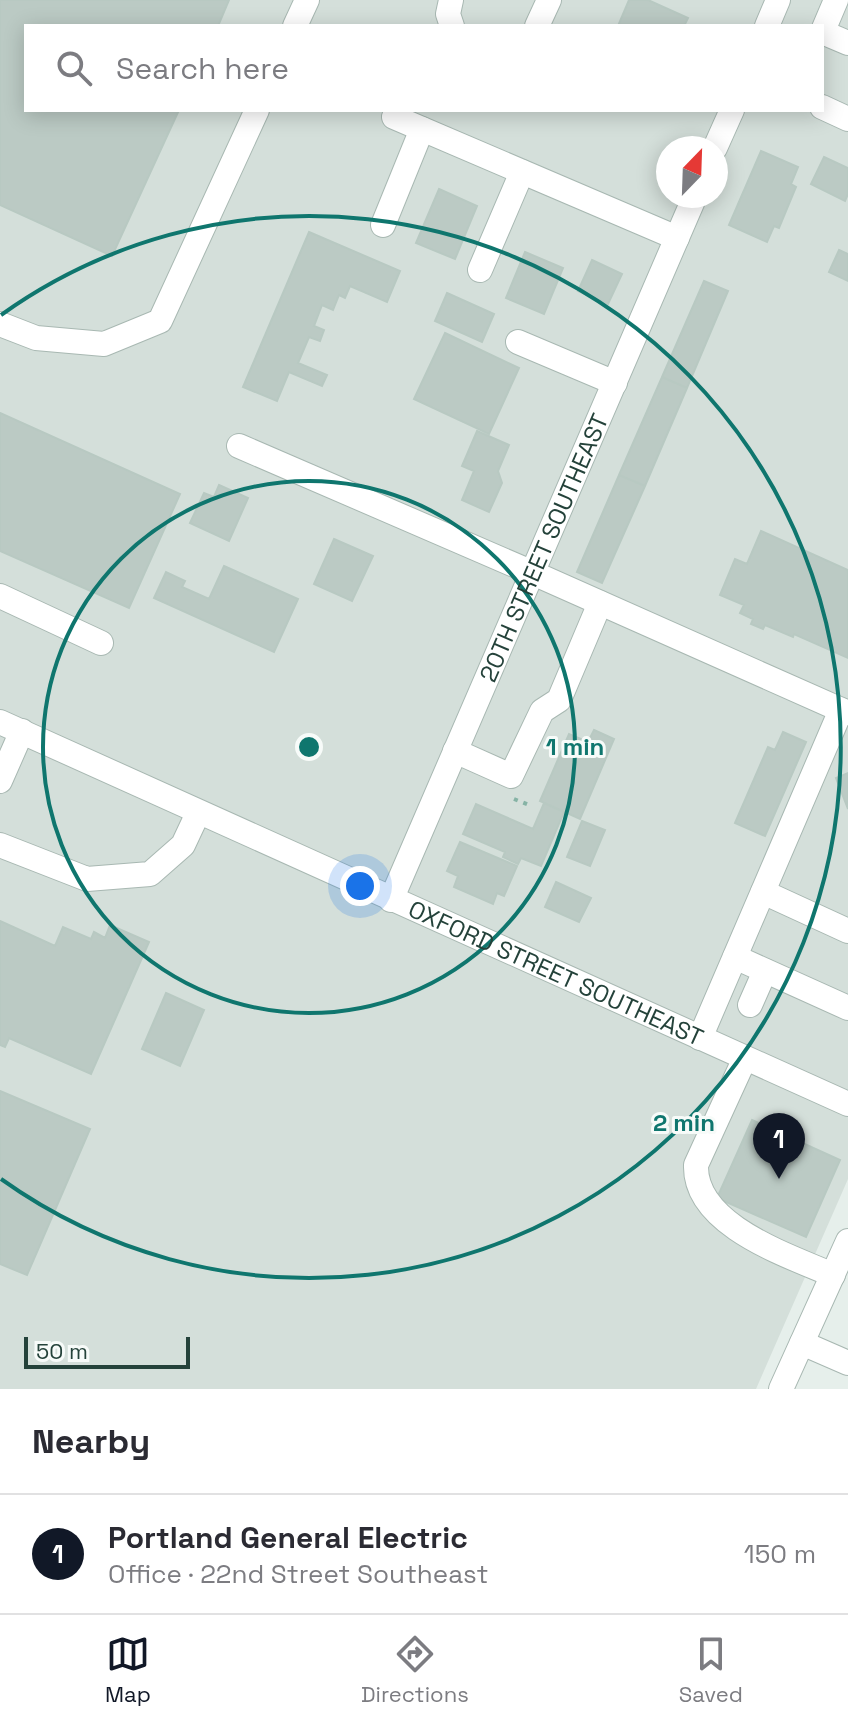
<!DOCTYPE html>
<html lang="en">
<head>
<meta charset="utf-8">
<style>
  body { margin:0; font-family:"Space Grotesk",sans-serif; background:#f2f2f3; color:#2b2b33 }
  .compass { position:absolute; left:656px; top:136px; width:72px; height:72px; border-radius:50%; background:#fff; box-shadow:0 4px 20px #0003; rotate:23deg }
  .scale { position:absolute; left:24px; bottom:20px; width:166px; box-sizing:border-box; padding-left:8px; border:4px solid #24423a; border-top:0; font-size:22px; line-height:28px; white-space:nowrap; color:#24423a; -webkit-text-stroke:6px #f7fbf9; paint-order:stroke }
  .you { position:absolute; left:360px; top:886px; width:28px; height:28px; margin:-20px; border:6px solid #fff; border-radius:50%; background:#1a73e8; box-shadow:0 0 0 12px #1a73e833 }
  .badge { display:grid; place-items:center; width:52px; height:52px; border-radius:50%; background:#111827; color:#fff; font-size:26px; font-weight:700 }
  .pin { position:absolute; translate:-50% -66px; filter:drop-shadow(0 2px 4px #0008) }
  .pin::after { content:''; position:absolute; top:42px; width:28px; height:24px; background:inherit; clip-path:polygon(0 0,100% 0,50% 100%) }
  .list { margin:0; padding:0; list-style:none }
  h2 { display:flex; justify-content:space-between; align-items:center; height:104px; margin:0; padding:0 32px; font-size:34px }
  h2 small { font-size:26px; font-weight:400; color:#7c7c81 }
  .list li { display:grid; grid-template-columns:52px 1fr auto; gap:24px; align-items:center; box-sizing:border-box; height:120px; padding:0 32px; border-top:2px solid #e1e1e2 }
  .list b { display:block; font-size:30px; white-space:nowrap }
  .list p { margin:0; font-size:26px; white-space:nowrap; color:#7c7c81 }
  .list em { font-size:26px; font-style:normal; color:#7c7c81 }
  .icon { flex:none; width:44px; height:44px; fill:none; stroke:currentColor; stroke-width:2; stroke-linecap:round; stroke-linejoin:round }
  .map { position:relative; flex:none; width:848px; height:1389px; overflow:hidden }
  .search { position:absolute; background:#fff; box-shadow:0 4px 20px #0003; left:24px; right:24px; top:24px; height:88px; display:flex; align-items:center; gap:20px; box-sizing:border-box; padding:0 28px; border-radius:0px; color:#7c7c81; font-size:30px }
  .sheet { height:224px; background:#fff }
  nav { display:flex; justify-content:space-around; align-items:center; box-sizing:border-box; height:112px; border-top:2px solid #e1e1e2; background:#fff; font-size:22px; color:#7c7c81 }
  nav a { display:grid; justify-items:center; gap:4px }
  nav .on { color:#111827 }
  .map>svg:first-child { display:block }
</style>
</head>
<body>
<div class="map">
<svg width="848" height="1389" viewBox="0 0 848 1389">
  <rect width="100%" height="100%" fill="#e6efeb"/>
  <path fill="#d4dfda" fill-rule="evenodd" d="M0 0H848V1179L756 1389H0ZM26 26H822V110H26ZM668 148H716V196H668Z"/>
  <path fill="#bbcac4" stroke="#b8c9c2" stroke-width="2" d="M0 0H229L218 26H26V110H179L112 256 0 205Z
    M629 0H648L688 18 684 26H618Z
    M761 151 798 167 791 184 796 187 779 228 774 226 767 242 729 225Z
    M824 157 848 168V194L845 201 811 184Z
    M439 189 477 206 455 259 416 243Z
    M309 232 400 271 387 302 350 286 345 298 339 295 333 310 322 305 314 326 324 330 320 341 309 337 298 363 327 375 322 386 289 372 277 401 243 387Z
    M839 250 848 254V281L829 272Z
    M525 252 563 268 544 314 506 298Z
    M592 260 622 274 608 304 578 291Z
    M704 281 728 291 687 388 662 377Z
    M447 293 494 314 482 342 435 321Z
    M445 333 519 368 489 434 414 399Z
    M662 377 687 388 645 486 619 475Z
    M0 413 180 494 129 608 0 551Z
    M477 431 509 445 498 471 502 483 489 512 462 500 474 471 462 466Z
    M619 475 645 486 602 583 577 572Z
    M219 485 248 498 229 541 190 523 204 493 214 497Z
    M761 531 848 570V658L794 634 793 637 765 625 763 629 751 624 753 619 740 613 744 605 720 595 735 559 747 564Z
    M334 539 373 556 352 601 314 584Z
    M224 566 298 599 274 652 154 598 166 572 185 581 182 587 209 599Z
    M594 730 614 739 580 819 540 801 569 734 588 742Z
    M783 732 806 742 765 836 735 823 768 747 775 750Z
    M848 773V809L836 778Z
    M544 803 564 812 541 866 521 858 518 864 503 857 505 852 463 834 476 804 533 829Z
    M582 821 605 830 590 866 567 857Z
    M460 842 517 866 504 896 497 893 493 904 454 887 458 876 447 871Z
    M556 882 591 898 579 922 545 907Z
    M0 921 55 946 63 927 91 939 94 932 105 938 110 925 149 942 91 1074 9 1038 5 1047 0 1045Z
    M166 993 204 1010 180 1066 142 1049Z
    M0 1091 90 1129 27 1275 0 1264Z
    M752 1120 840 1160 806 1237 717 1198Z"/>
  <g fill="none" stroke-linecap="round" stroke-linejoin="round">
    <g stroke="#a8b8b2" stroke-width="26">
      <g id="minor">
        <path d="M451 0 448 14 452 26"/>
        <path d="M295 26 307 0"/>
        <path d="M537 26 549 0"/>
        <path d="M767 26 778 0"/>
        <path d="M822 32 848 43"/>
        <path d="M822 33 836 0"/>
        <path d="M822 107 848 119"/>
        <path d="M394 117 677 238"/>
        <path d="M715 148 732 110"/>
        <path d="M383 225 422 129"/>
        <path d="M480 270 522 172"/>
        <path d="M0 324 36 338 104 344 160 321 257 110"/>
        <path d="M518 342 615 383"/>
        <path d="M239 446 533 573 848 713"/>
        <path d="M0 596 101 643"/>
        <path id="s1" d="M0 722 848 1104"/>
        <path d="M455 751 511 776 542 711 559 700 600 603"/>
        <path d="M0 781 22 731"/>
        <path d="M0 845 87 879 150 874 183 845 198 813"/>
        <path d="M763 892 848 931"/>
        <path id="s2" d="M391 900 695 196"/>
        <path d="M735 957 848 1008"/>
        <path d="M750 1005 765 971"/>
        <path d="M700 1038 841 710"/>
        <path d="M745 1058 696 1165C694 1225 787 1255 833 1275"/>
        <path d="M802 1343 848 1363"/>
        <path d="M781 1389 848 1241"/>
      </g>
    </g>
    <path stroke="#86b3a5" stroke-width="4" stroke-dasharray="4 6" stroke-linecap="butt" d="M514 799 529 805"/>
    <use href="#minor" stroke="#fff" stroke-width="24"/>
  </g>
  <g fill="none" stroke="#0f766e" stroke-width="4">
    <circle cx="309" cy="747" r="266"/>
    <path d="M1 315A531 531 0 1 1 1 1179"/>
  </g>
  <g text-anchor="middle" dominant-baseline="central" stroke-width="6" stroke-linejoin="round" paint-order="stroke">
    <g font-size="24" fill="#24423a" stroke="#f7fbf9">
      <text stroke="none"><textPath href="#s2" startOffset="384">20TH STREET SOUTHEAST</textPath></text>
      <text stroke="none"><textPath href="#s1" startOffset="610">OXFORD STREET SOUTHEAST</textPath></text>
    </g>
  </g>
  <circle cx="309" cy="747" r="12" fill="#0f766e" stroke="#f7fbf9" stroke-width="4"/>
  <g font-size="24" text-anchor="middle" font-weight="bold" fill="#0f766e" stroke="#f7fbf9" stroke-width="6" stroke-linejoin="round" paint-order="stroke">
    <text x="575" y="755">1 min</text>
    <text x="684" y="1131">2 min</text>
  </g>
</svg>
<svg class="compass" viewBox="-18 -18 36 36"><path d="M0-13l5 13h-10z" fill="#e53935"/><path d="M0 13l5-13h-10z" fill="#7c7c81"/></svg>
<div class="scale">50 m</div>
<div class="you"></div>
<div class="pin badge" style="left:779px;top:1179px">1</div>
<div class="search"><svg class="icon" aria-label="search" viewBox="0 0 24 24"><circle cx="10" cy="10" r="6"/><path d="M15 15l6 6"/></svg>Search here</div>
</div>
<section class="sheet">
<h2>Nearby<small></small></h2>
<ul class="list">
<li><span class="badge">1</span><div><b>Portland General Electric</b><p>Office · 22nd Street Southeast</p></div><em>150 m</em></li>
</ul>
</section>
<nav>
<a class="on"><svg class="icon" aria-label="map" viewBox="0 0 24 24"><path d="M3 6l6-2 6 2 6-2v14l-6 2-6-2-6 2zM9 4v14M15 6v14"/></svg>Map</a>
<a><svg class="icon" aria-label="directions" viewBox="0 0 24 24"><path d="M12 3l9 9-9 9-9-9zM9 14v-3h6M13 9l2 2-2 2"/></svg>Directions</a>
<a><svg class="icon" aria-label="saved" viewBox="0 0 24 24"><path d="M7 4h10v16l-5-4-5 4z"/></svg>Saved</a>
</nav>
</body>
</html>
